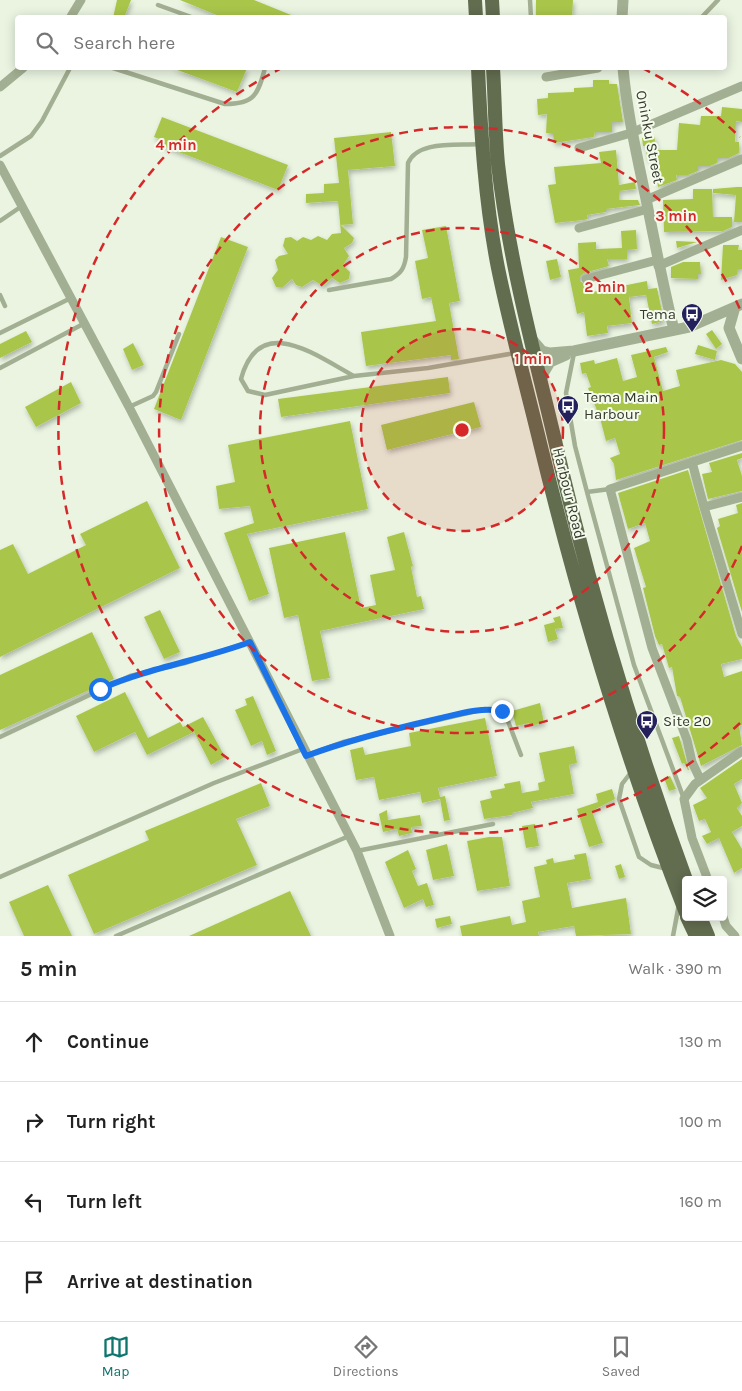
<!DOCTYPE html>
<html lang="en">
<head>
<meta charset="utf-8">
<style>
  body { margin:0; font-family:Karla,sans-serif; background:#f6f6f6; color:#222 }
  .controls { position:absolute; right:15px; bottom:15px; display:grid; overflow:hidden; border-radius:5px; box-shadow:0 2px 12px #0003 }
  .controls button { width:45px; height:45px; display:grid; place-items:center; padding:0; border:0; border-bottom:1px solid #e0e0e0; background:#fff; color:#222; font:25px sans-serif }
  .stop { position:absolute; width:15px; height:15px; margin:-11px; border:4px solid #1a73e8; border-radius:50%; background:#fff }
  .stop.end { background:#1a73e8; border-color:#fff; box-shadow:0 1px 5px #0008 }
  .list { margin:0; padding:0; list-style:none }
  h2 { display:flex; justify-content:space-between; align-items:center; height:65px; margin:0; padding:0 20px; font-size:21px }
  h2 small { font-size:16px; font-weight:400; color:#767676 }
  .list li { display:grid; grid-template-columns:32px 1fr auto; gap:15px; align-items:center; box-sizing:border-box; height:80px; padding:0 20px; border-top:1px solid #e0e0e0 }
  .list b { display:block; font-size:19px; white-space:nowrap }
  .list em { font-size:16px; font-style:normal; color:#767676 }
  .icon { flex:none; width:28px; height:28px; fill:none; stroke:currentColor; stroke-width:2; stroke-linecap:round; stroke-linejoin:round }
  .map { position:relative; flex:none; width:742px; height:936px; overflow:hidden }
  .search { position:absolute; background:#fff; box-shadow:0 2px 12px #0003; left:15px; right:15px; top:15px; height:55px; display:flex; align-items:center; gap:12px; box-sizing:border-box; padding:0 18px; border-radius:5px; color:#767676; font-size:19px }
  .sheet { height:385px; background:#fff }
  nav { display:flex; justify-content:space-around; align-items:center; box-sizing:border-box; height:70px; border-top:1px solid #e0e0e0; background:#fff; font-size:14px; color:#767676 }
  nav a { display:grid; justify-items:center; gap:2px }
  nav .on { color:#0f766e }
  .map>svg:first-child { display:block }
</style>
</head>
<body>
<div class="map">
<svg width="742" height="936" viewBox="0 0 742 936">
  <defs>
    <filter id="shadow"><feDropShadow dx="1.5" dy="3" stdDeviation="2.5" flood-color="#0004"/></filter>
  </defs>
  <rect width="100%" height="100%" fill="#eaf4e1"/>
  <path fill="#a9c64c" filter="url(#shadow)" d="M117 0H131L124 18H113Z
    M180 0H254L296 17 224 18Z
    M536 0H573L572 18H536Z
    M172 68H247L237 92Z
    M593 80H609V84H617L623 122H612V132H595L594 137 554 143 553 134 546 133 547 114 538 115 537 99 548 98V93L574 92V88L593 87Z
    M722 107 742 109V122L736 121 735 142H739V153L729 158H717V163L710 166H698V171L688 175H676L677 180 658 187 656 171H658V159H647L646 146H643L642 138 654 136 657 150H677L679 123 700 125 701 116H721Z
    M162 117 288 165 278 190 163 146 165 141 154 137Z
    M391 132 395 166 348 170 353 224 341 225 354 238 352 243 344 248 349 256 343 265 350 272 349 279 340 283 332 278 323 286 313 280 302 287 296 285 292 279 283 287H276L272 278 278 270 275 260 279 256 288 254 283 246 285 238 291 237 297 241 303 237 311 240 318 236 327 240 332 234 341 233 338 201 306 203V194L324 193V184L339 183 334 138Z
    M616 150 619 185 635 182 636 189 619 191V200H638L640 205 606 209V212L587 215 588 219 583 220 555 223 548 185 556 184 554 167 601 163 599 152Z
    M737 187H742V222H734L736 195 713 193V189Z
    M693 189H712L713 217H732V227L723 231 664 232 663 200 693 199Z
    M446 226 460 301 449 303 459 359 451 360V355L366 366 361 332 436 321 431 297 422 299 415 261 428 258 422 230Z
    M636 230 637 249 627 250V259H607L609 266 584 273 580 277V281L586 285 587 293 647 281 648 289 657 288 664 321 652 324 646 295 629 297 632 323 607 326 608 333 587 336 584 312 577 314 568 270 579 268 578 243 596 242V249L622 248 621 231Z
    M221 237 248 247 181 420 154 409Z
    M676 241 697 242 677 248Z
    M723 245H739L738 250H742V269H737V275L721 280Z
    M557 259 561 277 550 280 546 261Z
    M683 262H700L701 274H698V279L671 278V267Z
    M712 330 722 344 716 349 706 334Z
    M26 331 32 342 0 358V344Z
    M133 343 144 365 132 370 123 349Z
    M698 345 717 351 715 360 695 354Z
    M666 347 668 352 654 357 663 391 680 386 676 370 721 360 735 364 742 372V440L616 480 614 464 610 458 620 454 615 438 606 441 600 418 588 388 591 387 586 373 582 374 580 363 594 360 595 364 617 358 623 381 637 377 631 355Z
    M448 377 450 393 281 417 278 399Z
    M71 382 81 403 36 427 25 407Z
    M474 402 481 427 387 450 381 425Z
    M350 421 368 509 247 534 269 594 249 601 224 533 254 523 250 506 219 509 216 486 235 482 228 445Z
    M742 453V458L737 460 742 476V491L708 499 702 474 712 472 709 463Z
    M688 470 736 636 742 647V659L721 664 724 677 742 671V725L739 726 742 745 701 766 680 697 677 696 672 667 669 668 662 644 659 645 655 636 643 588 646 587 634 548 650 541 645 523 628 529 618 493Z
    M147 501 180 568 0 657V550L13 544 28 574 86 545 80 534Z
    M742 503V612L717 528 720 526 718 519 738 513 736 505Z
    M345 532 361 608 376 605 370 575 395 570 387 537 404 532 413 566 411 567 417 597 421 596 424 609 320 631 330 678 312 681 298 615 284 618 269 548Z
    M160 610 180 652 164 659 144 617Z
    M560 616 563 628 555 629 558 639 548 642 544 625 555 622 553 618Z
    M92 632 114 679 0 730V675Z
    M125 692 148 738 180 722 183 727 203 717 225 757 211 765 194 732 147 755 135 732 94 752 76 716Z
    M253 696 276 751 267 755 262 741 251 746 235 710 247 705 245 699Z
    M540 703 544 723 529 726V723L516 726 512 711Z
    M485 718 497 776 438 788 440 797 445 796 450 820 444 821 440 799 422 803 420 792 379 800 374 777 356 780 350 750 363 747 365 755 411 746 409 733Z
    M679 736 689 770H688L684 763 682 764 672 738Z
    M574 746 577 763 569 765 574 794 531 802 533 808 512 813V815L484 819 480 801 492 798 490 791 505 788 504 784 520 781 522 793 539 790 538 783 545 781 539 753Z
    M742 759V779L734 784 742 803 737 808 742 816V826L732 832 742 849V868L734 873 719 838 707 844 702 836 711 832 705 819 699 821 693 805 707 798 700 788Z
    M670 776 676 789 669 791 664 778Z
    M261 783 270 806 236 819 257 865 94 934 68 875 149 840 145 831Z
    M612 789 615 799 592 811 603 843 589 847 577 809 598 802 596 794Z
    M387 810 388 820 420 815 422 826 411 827 412 833 399 836 397 829 383 832 379 814Z
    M535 824 539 846 526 848 522 826Z
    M489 837H502L510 886 477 891 467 841Z
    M447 844 454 876 433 880 426 850Z
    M408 850 416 869 412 871 418 886 427 883 434 905 426 907 423 899 404 908 385 862Z
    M586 853 591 879 567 883 572 908 626 898 631 934 576 936 574 926 538 932 539 936H462L460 926 510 916 512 925 526 922 522 901 540 897 534 867 547 864 546 860 553 858 554 863 575 859 574 855Z
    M621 864 625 877 619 879 615 866Z
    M48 885 72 936H24L9 902Z
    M290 891 311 936H189Z
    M450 916 452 924 437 928 435 919Z"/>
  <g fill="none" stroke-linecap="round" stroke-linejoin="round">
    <path stroke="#a3af92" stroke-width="4.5" d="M530 0 531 18
      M158 5 194 18
      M701 18 718 0
      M113 68 225 104C254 104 258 95 265 68
      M0 156 31 136 42 121 70 68
      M0 221 22 206
      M329 290 391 279C401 273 404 269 406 257L408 163C418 140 457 146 480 144
      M0 295 5 306
      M0 333 71 298
      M574 353 566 393 575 446 587 492 610 489
      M0 368 85 323
      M354 376C315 355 259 312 241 379L248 391 265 395 354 376 428 368 515 353
      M129 407 153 396 156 392 179 334
      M587 492 634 665 684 799
      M0 737 130 676 185 663 250 642
      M307 755 343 742 485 709 502 711 506 716 521 755
      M632 771 622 784 619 799 639 857 651 865 667 869
      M357 851 493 824
      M0 877 214 783 303 749
      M116 936 349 836
      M673 936 679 904"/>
    <path stroke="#a3af92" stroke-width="9" d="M70 18 81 0
      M546 77 598 68
      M0 87 23 68
      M579 148 631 133 742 86
      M0 165 129 407 357 851 390 936
      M646 200 742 159
      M579 228 648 209
      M658 266 742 230
      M586 279 657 260
      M692 462 704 507
      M742 497 704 507 742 634
      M700 779 692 762 687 740 652 648 610 489 742 446
      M708 880 692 838 684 799 695 784 742 751
      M723 917 726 926 735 936"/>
    <path stroke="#a3af92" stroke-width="11" d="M622 18 623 0
      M623 68C627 113 637 155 646 199 655 243 663 286 674 330
      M735 307 729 328 742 359
      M530 337 542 351 550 353 574 351 689 327 742 304
      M540 379 550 362 566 355"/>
    <path stroke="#626c4f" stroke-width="14" d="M475 0 476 18
      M492 0 493 18
      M478 68C481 134 485 202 498 268 510 327 526 385 540 443 579 603 626 760 686 913
      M493 68C495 100 495 132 498 164 508 253 531 341 552 428 587 581 632 733 686 880
      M687 917 696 936
      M700 917 708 936"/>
  </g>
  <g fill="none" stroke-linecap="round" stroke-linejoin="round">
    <path stroke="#1a73e8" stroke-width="6" d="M100 689C148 668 201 660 250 642L306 756C349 740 393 729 437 719 459 714 480 707 502 711"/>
  </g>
  <circle cx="462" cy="430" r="101" fill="#d62828" fill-opacity=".12"/>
  <g fill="none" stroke="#d62828" stroke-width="2.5" stroke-dasharray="9 6">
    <circle cx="462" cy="430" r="101"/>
    <circle cx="462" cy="430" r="202"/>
    <path d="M742 546A303 303 0 1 1 742 314"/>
    <path d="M740 723A404 404 0 1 1 282 68M642 68A404 404 0 0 1 740 137"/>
  </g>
  <defs>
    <g id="bus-pin" transform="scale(1.125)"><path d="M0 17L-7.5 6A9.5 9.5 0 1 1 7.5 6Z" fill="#23205c" stroke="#f4fbed"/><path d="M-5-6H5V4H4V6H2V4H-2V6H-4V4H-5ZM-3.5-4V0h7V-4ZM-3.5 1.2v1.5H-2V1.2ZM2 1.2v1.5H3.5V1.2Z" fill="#fff"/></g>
  </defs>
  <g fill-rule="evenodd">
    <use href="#bus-pin" x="692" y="314"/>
    <use href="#bus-pin" x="568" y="406"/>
    <use href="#bus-pin" x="647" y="721"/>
  </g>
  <g text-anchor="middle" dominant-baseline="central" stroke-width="4" stroke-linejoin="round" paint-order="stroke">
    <g font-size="15" fill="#353a2b" stroke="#f4fbed">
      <text transform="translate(650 137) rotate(79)">Oninku Street</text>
      <text transform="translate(569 493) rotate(76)">Harbour Road</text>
    </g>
    <g font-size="15" fill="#353a2b" stroke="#f4fbed" text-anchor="start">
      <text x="676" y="314" text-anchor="end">Tema</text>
      <text x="584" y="397">Tema Main<tspan x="584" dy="17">Harbour</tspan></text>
      <text x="663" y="721">Site 20</text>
    </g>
  </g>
  <circle cx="462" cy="430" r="8" fill="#d62828" stroke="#f4fbed" stroke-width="2.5"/>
  <g font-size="15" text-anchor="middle" font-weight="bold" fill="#d62828" stroke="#f4fbed" stroke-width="4" stroke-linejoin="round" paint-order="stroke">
    <text x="176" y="150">4 min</text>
    <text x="676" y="221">3 min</text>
    <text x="605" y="292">2 min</text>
    <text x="533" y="364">1 min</text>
  </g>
</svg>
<div class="controls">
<button><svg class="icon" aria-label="layers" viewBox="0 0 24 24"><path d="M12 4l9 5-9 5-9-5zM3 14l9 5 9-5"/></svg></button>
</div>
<div class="stop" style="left:100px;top:689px"></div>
<div class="stop end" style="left:502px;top:711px"></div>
<div class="search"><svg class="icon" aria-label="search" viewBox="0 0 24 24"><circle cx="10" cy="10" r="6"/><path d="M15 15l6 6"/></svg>Search here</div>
</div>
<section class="sheet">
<h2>5 min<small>Walk · 390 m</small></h2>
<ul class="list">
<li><svg class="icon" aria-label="ahead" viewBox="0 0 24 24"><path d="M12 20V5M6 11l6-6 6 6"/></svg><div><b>Continue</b></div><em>130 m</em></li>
<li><svg class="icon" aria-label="right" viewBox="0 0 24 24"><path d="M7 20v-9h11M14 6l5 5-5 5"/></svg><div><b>Turn right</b></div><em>100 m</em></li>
<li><svg class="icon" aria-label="left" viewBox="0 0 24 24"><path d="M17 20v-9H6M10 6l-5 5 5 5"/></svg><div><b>Turn left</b></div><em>160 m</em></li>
<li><svg class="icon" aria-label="arrive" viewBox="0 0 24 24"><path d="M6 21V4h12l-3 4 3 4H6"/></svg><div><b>Arrive at destination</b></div></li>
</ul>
</section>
<nav>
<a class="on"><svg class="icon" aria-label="map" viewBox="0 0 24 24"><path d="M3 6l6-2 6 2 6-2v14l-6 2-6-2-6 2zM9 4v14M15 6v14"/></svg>Map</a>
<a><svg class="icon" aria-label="directions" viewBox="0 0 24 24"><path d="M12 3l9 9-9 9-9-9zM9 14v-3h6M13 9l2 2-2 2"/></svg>Directions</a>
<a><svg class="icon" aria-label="saved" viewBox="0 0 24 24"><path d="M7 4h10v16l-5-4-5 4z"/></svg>Saved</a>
</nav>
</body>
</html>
